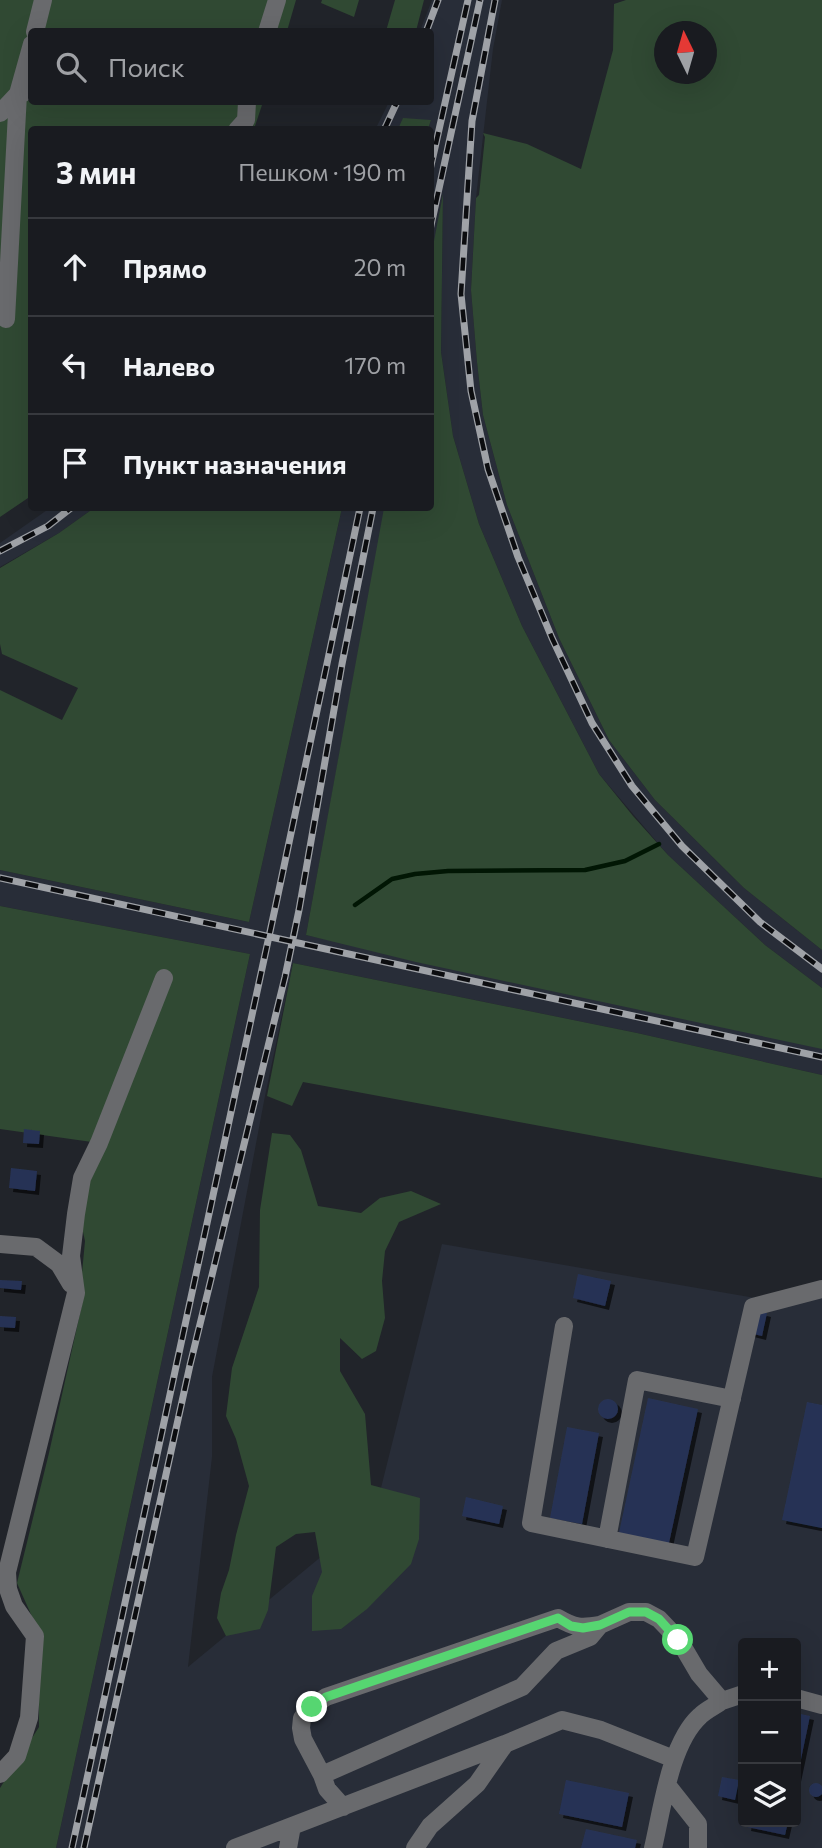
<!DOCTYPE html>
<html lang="ru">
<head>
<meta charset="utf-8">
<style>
  body { margin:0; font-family:Commissioner,sans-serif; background:#222429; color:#f1f3f6 }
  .controls { position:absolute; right:21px; bottom:21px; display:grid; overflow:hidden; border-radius:7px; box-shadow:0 7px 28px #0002 }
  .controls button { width:63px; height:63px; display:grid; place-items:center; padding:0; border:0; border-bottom:2px solid #37393e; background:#191b20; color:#f1f3f6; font:35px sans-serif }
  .compass { position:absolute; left:654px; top:21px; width:63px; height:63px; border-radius:50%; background:#191b20; box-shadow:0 7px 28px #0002; rotate:355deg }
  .stop { position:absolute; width:21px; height:21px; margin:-16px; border:5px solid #56d671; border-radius:50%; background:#fff }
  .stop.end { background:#56d671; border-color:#fff; box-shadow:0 2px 7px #0008 }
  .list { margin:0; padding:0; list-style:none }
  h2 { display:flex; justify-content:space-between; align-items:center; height:91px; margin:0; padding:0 28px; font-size:30px }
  h2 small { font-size:23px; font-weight:400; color:#9fa1a5 }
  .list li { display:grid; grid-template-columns:46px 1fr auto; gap:21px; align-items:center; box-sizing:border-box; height:98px; padding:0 28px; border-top:2px solid #37393e }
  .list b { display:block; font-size:26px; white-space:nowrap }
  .list em { font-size:23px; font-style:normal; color:#9fa1a5 }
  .icon { flex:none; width:38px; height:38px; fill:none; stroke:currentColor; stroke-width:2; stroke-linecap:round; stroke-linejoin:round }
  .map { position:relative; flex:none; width:822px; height:1848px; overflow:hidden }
  .search { position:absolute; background:#191b20; box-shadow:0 7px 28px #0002; left:28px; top:28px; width:406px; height:77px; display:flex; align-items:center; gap:18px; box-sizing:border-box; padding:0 24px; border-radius:7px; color:#9fa1a5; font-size:26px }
  .panel { position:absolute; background:#191b20; box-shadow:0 7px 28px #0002; left:28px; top:126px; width:406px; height:385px; border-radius:7px }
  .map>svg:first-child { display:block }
</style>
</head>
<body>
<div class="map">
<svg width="822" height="1848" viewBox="0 0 822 1848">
  <defs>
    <filter id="shadow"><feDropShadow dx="4" dy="4" stdDeviation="0" flood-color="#0009"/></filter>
  </defs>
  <rect width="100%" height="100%" fill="#21242a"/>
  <path fill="#282d38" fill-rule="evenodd" d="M432 0H502L493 49 476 198 471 290 477 362 483 415 507 505 559 638 609 740 655 800 744 888 822 950V988L765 945 668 855 599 774 522 626 479 524 453 436 441 352 443 200 431 263 430 130 428 129 431 120 399 129 375 130 389 102H430V32L420 31Z
    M50 508H94L59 533 0 567V543Z
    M342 508H385L306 935 822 1048V1075L637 1033 293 963 265 1096 212 1377V1457L188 1667 375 1512 442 1244 767 1300 822 1292V1848H56L250 954 0 906V870L249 922ZM743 1643H796V1822H743Z"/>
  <path fill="#304933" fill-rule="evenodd" d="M0 0H296L287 31 32 32V102H263L254 129 32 130 31 496 0 517Z
    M322 0H359L354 17 321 3Z
    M395 0H424L416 31H386Z
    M626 0H822V950L744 888 655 800 609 740 559 638 507 505 483 415 477 362 471 290 476 198 479 195 485 137 483 133 527 144 581 169 613 50 614 4ZM682 31 706 32V74H664V32Z
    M403 118 431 120 428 129H398Z
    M443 194 441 352 453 436 479 524 522 626 599 774 633 816 668 855 765 945 822 988V1049L416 962 306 935 384 508H430V262Z
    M94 508H342L249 922 0 870V690L62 720 78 688 2 654 0 644V568L59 533Z
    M0 906 250 954 56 1848H0V1788L39 1727 38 1630 17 1583 49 1453 83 1300 82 1273 85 1241 77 1204 106 1144 0 1129Z
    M293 963 637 1033 822 1075V1178L303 1082 292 1106 267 1096Z
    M272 1133 290 1135 301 1150 318 1206 361 1213 380 1198 411 1191 441 1204 399 1222 385 1251 382 1281 385 1318 376 1351 362 1359 340 1338V1371L365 1414 371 1485 420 1498 419 1539 411 1564 367 1609 341 1629 312 1631V1596L322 1572 315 1532 296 1534 276 1547 268 1610 260 1629 226 1636 217 1618 221 1593 229 1570 236 1535 249 1486 236 1439 226 1416 232 1368 259 1287 260 1210Z"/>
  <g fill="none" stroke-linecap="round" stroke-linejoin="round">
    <path stroke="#011604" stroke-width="4.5" d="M355 905 392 879 415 874 448 871 585 870 625 861 659 844"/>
  </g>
  <path fill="#273355" filter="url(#shadow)" d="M24 1129 40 1131 39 1144 23 1143Z
    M11 1168 37 1171 35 1191 9 1188Z
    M578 1274 611 1281 605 1306 573 1298Z
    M0 1280 22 1281 21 1290 0 1288Z
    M755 1310 767 1313 762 1336 750 1333Z
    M0 1316 16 1317 15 1328 0 1327Z
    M648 1398 698 1409 667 1552 617 1542Z
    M598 1409a10 10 0 1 1 20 0a10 10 0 1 1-20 0Z
    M807 1402 822 1405V1528L782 1520Z
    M567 1427 599 1433 582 1524 550 1518Z
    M466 1497 503 1506 499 1524 462 1516Z
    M796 1713 810 1716 797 1778H796Z
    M722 1777 739 1780 735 1800 718 1796Z
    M566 1780 629 1793 622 1827 559 1814Z
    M809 1790a7 7 0 1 1 14 0a7 7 0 1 1-14 0Z
    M748 1822H788L785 1835 747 1827Z
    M586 1829 637 1840 635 1848H581Z"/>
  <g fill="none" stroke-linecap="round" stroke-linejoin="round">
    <path stroke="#696a6d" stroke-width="18" d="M35 32 43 0
      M267 32 277 0
      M0 113 18 94 23 93
      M237 130 246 120 247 102
      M6 319 18 94 32 44
      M0 1244 36 1247 59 1264 71 1284
      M564 1326 531 1523 695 1557 753 1307 822 1289
      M607 1539 637 1380 732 1399
      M796 1698 822 1705
      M0 1774 17 1756 29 1718 35 1636 14 1606 8 1589 7 1572 76 1293 71 1256 76 1214 82 1178 99 1143 164 978
      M322 1775 522 1687 556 1651 590 1637 600 1625 629 1612H646L659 1619 679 1640 699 1674 722 1701 743 1694
      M668 1786 698 1824V1848
      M343 1807 327 1789 322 1775 303 1739 301 1728 302 1718 312 1707 326 1697 558 1618C575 1628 581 1628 600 1625
      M235 1848 505 1744 562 1720 601 1730 674 1759
      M288 1848 292 1826
      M415 1848 430 1826 477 1784 505 1744
      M653 1848C662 1810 670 1743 700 1716 706 1710 715 1706 722 1701"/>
    <g stroke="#9fa2a7" stroke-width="7">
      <path id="rail" d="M495 0 472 121 461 294 471 391 488 469 518 557 552 638 592 723 632 786 682 846 760 922 822 969
        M426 32 438 0
        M384 130 397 102
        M430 170 468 0
        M430 230 480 0
        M0 551 48 526 71 508
        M0 878 822 1057
        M72 1848 276 904 360 508
        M84 1848 190 1365 285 977 299 910 342 664 373 508"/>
    </g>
    <use href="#rail" stroke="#0c0d10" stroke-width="4.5" stroke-dasharray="13" stroke-linecap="butt"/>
  </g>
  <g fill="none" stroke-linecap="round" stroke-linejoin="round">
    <path stroke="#56d671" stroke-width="9" d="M312 1707 326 1697 558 1618 571 1626 583 1628 600 1625 629 1612H646L659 1619 678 1640"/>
  </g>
</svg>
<div class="controls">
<button>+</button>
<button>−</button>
<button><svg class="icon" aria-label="layers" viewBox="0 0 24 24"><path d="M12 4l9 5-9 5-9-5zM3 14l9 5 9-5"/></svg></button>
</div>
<svg class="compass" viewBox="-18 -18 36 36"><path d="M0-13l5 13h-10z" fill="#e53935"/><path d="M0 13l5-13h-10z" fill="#9fa1a5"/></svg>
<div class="stop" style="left:678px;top:1640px"></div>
<div class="stop end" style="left:312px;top:1707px"></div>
<div class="search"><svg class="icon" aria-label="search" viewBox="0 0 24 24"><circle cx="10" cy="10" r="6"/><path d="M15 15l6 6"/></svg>Поиск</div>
<section class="panel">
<h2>3 мин<small>Пешком · 190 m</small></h2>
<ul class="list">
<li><svg class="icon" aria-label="ahead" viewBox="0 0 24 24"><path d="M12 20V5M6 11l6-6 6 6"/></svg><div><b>Прямо</b></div><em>20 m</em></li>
<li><svg class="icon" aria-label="left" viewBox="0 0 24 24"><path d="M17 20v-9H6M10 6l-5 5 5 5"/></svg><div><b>Налево</b></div><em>170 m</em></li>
<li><svg class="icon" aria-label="arrive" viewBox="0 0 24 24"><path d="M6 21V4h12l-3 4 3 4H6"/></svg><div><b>Пункт назначения</b></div></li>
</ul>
</section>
</div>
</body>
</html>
